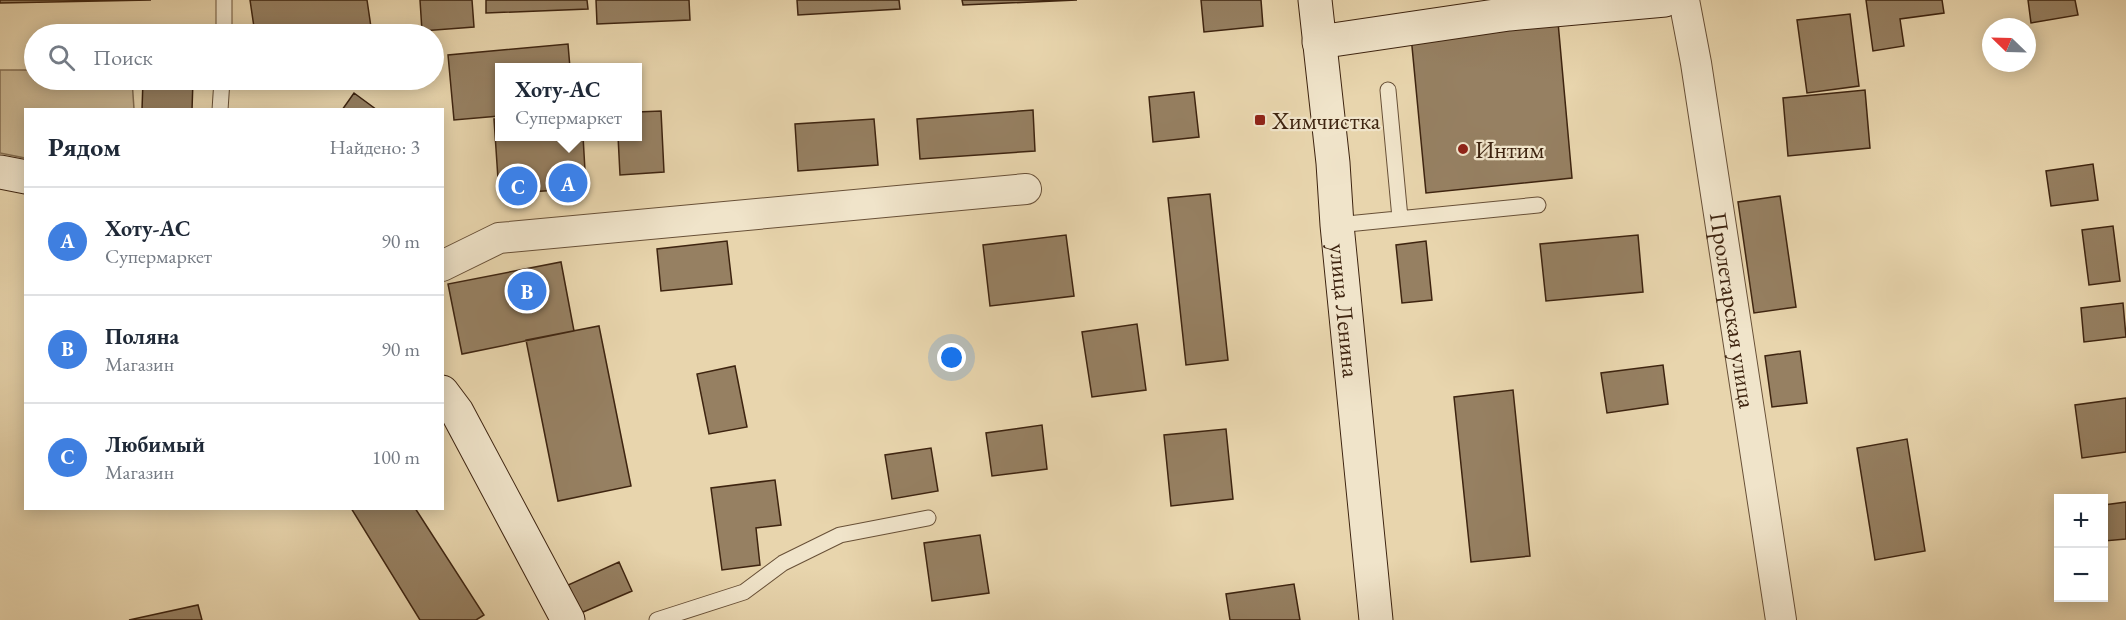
<!DOCTYPE html>
<html lang="ru">
<head>
<meta charset="utf-8">
<style>
  body { margin:0; font-family:"EB Garamond",serif; background:#f2f2f3; color:#1f2937 }
  .controls { position:absolute; right:18px; bottom:18px; display:grid; overflow:hidden; border-radius:0px; box-shadow:0 3px 15px #0003 }
  .controls button { width:54px; height:54px; display:grid; place-items:center; padding:0; border:0; border-bottom:2px solid #e0e1e3; background:#fff; color:#1f2937; font:30px sans-serif }
  .compass { position:absolute; left:1982px; top:18px; width:54px; height:54px; border-radius:50%; background:#fff; box-shadow:0 3px 15px #0003; rotate:293deg }
  .you { position:absolute; left:952px; top:358px; width:21px; height:21px; margin:-15px; border:4px solid #fff; border-radius:50%; background:#1a73e8; box-shadow:0 0 0 9px #1a73e833 }
  .badge { display:grid; place-items:center; width:39px; height:39px; border-radius:50%; background:#1a73e8; color:#fff; font-size:20px; font-weight:700 }
  .pin { position:absolute; translate:-50% -50%; border:3px solid #fff; box-shadow:0 2px 6px #0006 }
  .popup { position:absolute; left:495px; top:63px; width:147px; height:78px; box-sizing:border-box; display:grid; place-content:center; border-radius:0px; background:#fff; filter:drop-shadow(0 2px 4px #0005); font-size:20px; white-space:nowrap; color:#747a83 }
  .popup b { font-size:22px; color:#1f2937 }
  .popup::after { content:''; position:absolute; left:50%; top:100%; margin-left:-12px; border:12px solid transparent; border-top-color:#fff }
  .list { margin:0; padding:0; list-style:none }
  h2 { display:flex; justify-content:space-between; align-items:center; height:78px; margin:0; padding:0 24px; font-size:26px }
  h2 small { font-size:20px; font-weight:400; color:#747a83 }
  .list li { display:grid; grid-template-columns:39px 1fr auto; gap:18px; align-items:center; box-sizing:border-box; height:108px; padding:0 24px; border-top:2px solid #e0e1e3 }
  .list b { display:block; font-size:22px; white-space:nowrap }
  .list p { margin:0; font-size:20px; white-space:nowrap; color:#747a83 }
  .list em { font-size:20px; font-style:normal; color:#747a83 }
  .icon { flex:none; width:33px; height:33px; fill:none; stroke:currentColor; stroke-width:2; stroke-linecap:round; stroke-linejoin:round }
  .map { position:relative; flex:none; width:2126px; height:620px; overflow:hidden }
  .search { position:absolute; background:#fff; box-shadow:0 3px 15px #0003; left:24px; top:24px; width:420px; height:66px; display:flex; align-items:center; gap:15px; box-sizing:border-box; padding:0 21px; border-radius:33px; color:#747a83; font-size:22px }
  .panel { position:absolute; background:#fff; box-shadow:0 3px 15px #0003; left:24px; top:108px; width:420px; height:402px; border-radius:0px }
  .map>svg:first-child { display:block }
</style>
</head>
<body>
<div class="map">
<svg width="2126" height="620" viewBox="0 0 2126 620">
  <rect width="100%" height="100%" fill="#e8d5ad"/>
  <filter id="stains"><feTurbulence type="fractalNoise" baseFrequency=".00333" numOctaves="4"/><feColorMatrix values="0 0 0 0 .2 0 0 0 0 .09 0 0 0 0 .02 0 0 0 .5 -.17"/></filter>
  <radialGradient id="worn" r=".72"><stop offset=".6" stop-color="#630" stop-opacity="0"/><stop offset="1" stop-color="#630" stop-opacity=".3"/></radialGradient>
  <path fill="#cbb792" stroke="#846e51" stroke-width="1.5" d="M0 70H34V80H132L134 109 26 110 25 158 0 153Z"/>
  <path fill="#968062" stroke="#3e2410" stroke-width="1.5" d="M0 0H151L0 3Z
    M250 0H367L372 34H255Z
    M420 0H472L474 27 422 31Z
    M486 0H587L588 9 486 13Z
    M596 0H689L690 20 597 24Z
    M797 0H899L900 9 798 15Z
    M962 0H1077L963 5Z
    M1201 0H1261L1263 26 1204 32Z
    M1866 0H1942L1944 13 1900 19 1904 46 1873 51Z
    M2028 0H2075L2078 15 2031 23Z
    M1850 14 1859 86 1807 93 1797 20Z
    M1558 22 1572 178 1426 193 1411 36Z
    M568 44 570 68H499V116L454 120 448 55Z
    M143 80H193L192 110H142Z
    M1865 90 1870 148 1788 156 1783 98Z
    M1194 92 1199 137 1153 142 1149 97Z
    M354 93 377 110H342Z
    M1033 110 1035 151 920 159 917 119Z
    M661 111 664 172 620 175 618 136H637V112Z
    M494 119H499V136H583L586 188 499 194Z
    M874 119 878 165 798 171 795 124Z
    M2093 164 2098 200 2051 206 2046 171Z
    M1210 194 1228 360 1186 365 1168 198Z
    M1780 196 1796 307 1754 313 1738 202Z
    M2113 226 2120 281 2089 285 2082 230Z
    M1066 235 1074 296 990 306 983 245Z
    M1638 235 1643 292 1546 301 1540 244Z
    M727 241 732 284 661 291 657 249Z
    M1426 241 1432 300 1402 303 1396 245Z
    M561 262 574 331 462 354 448 284Z
    M2123 303 2126 337 2084 342 2081 308Z
    M1137 324 1146 390 1092 397 1082 332Z
    M599 326 631 486 558 501 526 340Z
    M1800 351 1807 403 1772 407 1765 356Z
    M1663 365 1668 404 1607 413 1601 373Z
    M735 366 747 427 709 434 697 374Z
    M1513 390 1530 556 1471 562 1454 397Z
    M2126 398V452L2082 458 2075 405Z
    M1042 425 1047 469 992 476 986 433Z
    M1226 429 1233 499 1171 506 1164 435Z
    M1907 439 1925 551 1875 560 1857 448Z
    M931 448 938 491 892 499 885 455Z
    M775 480 781 525 756 528 760 565 722 570 711 488Z
    M2126 502V539L2104 541V505Z
    M351 508H415L484 615 476 620H420Z
    M980 535 989 593 932 601 924 543Z
    M619 562 632 591 581 613 568 585Z
    M1294 584 1300 620H1230L1226 594Z
    M198 605 202 620H129Z"/>
  <g fill="none" stroke-linecap="round" stroke-linejoin="round">
    <g stroke="#685037" stroke-width="17">
      <path id="lane" d="M224 34V0
        M1388 90 1400 218
        M220 110 222 80
        M1337 225 1538 205
        M657 620 744 592 783 563 840 535 928 518"/>
    </g>
    <g stroke="#685037" stroke-width="32">
      <g id="street">
        <path id="s1" d="M1684 0 1696 63 1781 620"/>
        <path d="M442 266 499 238 1026 189"/>
      </g>
    </g>
    <g stroke="#3e2410" stroke-width="35">
      <g id="secondary">
        <path id="s2" d="M1315 0 1333 163 1337 225 1376 620"/>
        <path d="M1319 42 1509 14 1665 0"/>
        <path d="M0 172 26 177"/>
        <path d="M442 392 457 412 568 620"/>
      </g>
    </g>
    <use href="#lane" stroke="#f0e4ca" stroke-width="15"/>
    <use href="#street" stroke="#f0e4ca" stroke-width="30"/>
    <use href="#secondary" stroke="#f0e4ca" stroke-width="33"/>
  </g>
  <g fill="#8f2418" stroke="#f0e4ca" stroke-width="2">
    <rect x="1254" y="114" width="12" height="12" rx="3"/>
    <circle cx="1463" cy="149" r="6"/>
  </g>
  <g text-anchor="middle" dominant-baseline="central" stroke-width="4.5" stroke-linejoin="round" paint-order="stroke">
    <g font-size="24" fill="#3e2410" stroke="#f0e4ca" text-anchor="start">
      <text x="1272" y="120">Химчистка</text>
      <text x="1475" y="149">Интим</text>
    </g>
    <g font-size="24" fill="#3e2410" stroke="#f0e4ca">
      <text stroke="none"><textPath href="#s2" startOffset="312">улица Ленина</textPath></text>
      <text stroke="none"><textPath href="#s1" startOffset="314">Пролетарская улица</textPath></text>
    </g>
  </g>
  <rect width="100%" height="100%" filter="url(#stains)"/>
  <rect width="100%" height="100%" fill="url(#worn)"/>
</svg>
<div class="controls">
<button>+</button>
<button>−</button>
</div>
<svg class="compass" viewBox="-18 -18 36 36"><path d="M0-13l5 13h-10z" fill="#e53935"/><path d="M0 13l5-13h-10z" fill="#747a83"/></svg>
<div class="you"></div>
<div class="pin badge" style="left:568px;top:183px;background:#3f7fe0">A</div>
<div class="popup"><b>Хоту-АС</b>Супермаркет</div>
<div class="pin badge" style="left:527px;top:291px;background:#3f7fe0">B</div>
<div class="pin badge" style="left:518px;top:186px;background:#3f7fe0">C</div>
<div class="search"><svg class="icon" aria-label="search" viewBox="0 0 24 24"><circle cx="10" cy="10" r="6"/><path d="M15 15l6 6"/></svg>Поиск</div>
<section class="panel">
<h2>Рядом<small>Найдено: 3</small></h2>
<ul class="list">
<li><span class="badge" style="background:#3f7fe0">A</span><div><b>Хоту-АС</b><p>Супермаркет</p></div><em>90 m</em></li>
<li><span class="badge" style="background:#3f7fe0">B</span><div><b>Поляна</b><p>Магазин</p></div><em>90 m</em></li>
<li><span class="badge" style="background:#3f7fe0">C</span><div><b>Любимый</b><p>Магазин</p></div><em>100 m</em></li>
</ul>
</section>
</div>
</body>
</html>
